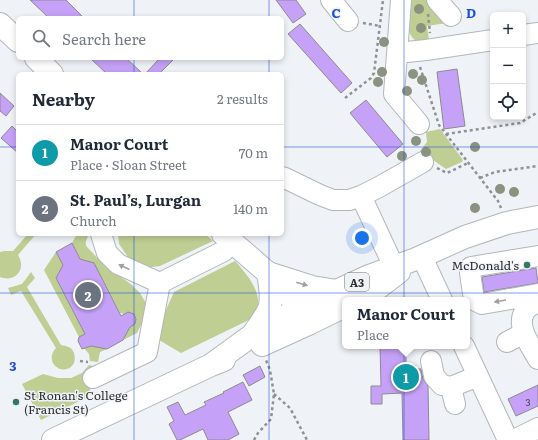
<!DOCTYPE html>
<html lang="en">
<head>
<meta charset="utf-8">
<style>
  body { margin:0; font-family:Literata,serif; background:#f6f6f7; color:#1f2937 }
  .controls { position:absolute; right:12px; top:12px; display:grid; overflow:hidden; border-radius:6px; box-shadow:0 2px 6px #0003 }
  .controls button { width:36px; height:36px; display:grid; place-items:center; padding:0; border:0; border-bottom:1px solid #e0e1e3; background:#fff; color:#1f2937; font:20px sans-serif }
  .you { position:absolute; left:362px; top:238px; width:14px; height:14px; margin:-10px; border:3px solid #fff; border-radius:50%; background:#1a73e8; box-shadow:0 0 0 6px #1a73e833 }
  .badge { display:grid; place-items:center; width:26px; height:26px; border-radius:50%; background:#367664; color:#fff; font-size:13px; font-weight:700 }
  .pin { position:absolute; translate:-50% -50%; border:2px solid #fff; box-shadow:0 1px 4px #0006 }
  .popup { position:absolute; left:342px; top:297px; width:128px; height:52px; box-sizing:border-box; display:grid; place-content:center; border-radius:6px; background:#fff; filter:drop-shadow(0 1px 3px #0005); font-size:13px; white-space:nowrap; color:#747a83 }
  .popup b { font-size:15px; color:#1f2937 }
  .popup::after { content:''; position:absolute; left:50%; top:100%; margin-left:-8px; border:8px solid transparent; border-top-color:#fff }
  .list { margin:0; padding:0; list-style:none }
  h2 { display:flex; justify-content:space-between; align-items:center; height:52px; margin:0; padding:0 16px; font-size:17px }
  h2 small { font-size:13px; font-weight:400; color:#747a83 }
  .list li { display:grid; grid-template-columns:26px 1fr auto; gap:12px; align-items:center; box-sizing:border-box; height:56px; padding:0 16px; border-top:1px solid #e0e1e3 }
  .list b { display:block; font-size:15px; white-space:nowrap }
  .list p { margin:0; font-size:13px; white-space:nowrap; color:#747a83 }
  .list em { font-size:13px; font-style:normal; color:#747a83 }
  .icon { flex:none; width:22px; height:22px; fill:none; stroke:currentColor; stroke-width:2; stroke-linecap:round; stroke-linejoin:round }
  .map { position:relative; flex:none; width:538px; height:440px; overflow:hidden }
  .search { position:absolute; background:#fff; box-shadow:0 2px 6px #0003; left:16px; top:16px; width:268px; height:44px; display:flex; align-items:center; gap:10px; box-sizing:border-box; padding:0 14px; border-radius:6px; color:#747a83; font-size:15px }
  .panel { position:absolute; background:#fff; box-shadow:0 2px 6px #0003; left:16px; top:72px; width:268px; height:164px; border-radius:6px }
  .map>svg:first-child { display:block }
</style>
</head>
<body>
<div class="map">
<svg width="538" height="440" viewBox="0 0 538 440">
  <rect width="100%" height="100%" fill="#eff2f7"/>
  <path fill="#bfcf94" d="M412 0H431L447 23 427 26 429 40 417 41C415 40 413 39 412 37 404 27 410 11 412 0Z
    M440 129 463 160 462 162 446 169 420 151 427 142 426 132Z
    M28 234H36L18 255C27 269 15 283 0 277V252L4 251H13Z
    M77 234H89C87 239 84 243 87 247L107 268 114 272 132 285 140 293 147 305 143 321 137 333 123 340 129 327 135 324 136 319 134 314 128 312 124 314 120 313 94 264 80 259 72 243Z
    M118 234H205L213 241 160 266 144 268 128 257 119 244Z
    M56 252 63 265 56 278 85 334 79 337 44 270Z
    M235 261C245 272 260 289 258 305 258 309 256 313 255 317L181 353 159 340 161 321 174 292Z
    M31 272 35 278 27 287 61 345C67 346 72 347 74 353 75 356 75 360 74 363 66 378 42 364 56 348L21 291 11 295 8 288 22 284Z
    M94 341 107 349 100 352 98 362 90 361 89 354 84 348 91 346Z
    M89 365 97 367 88 397 41 420 22 384 43 374 58 378H71L82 373Z"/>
  <path fill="#c5a2f7" stroke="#8c8a8f" d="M30 0H66L84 18H49Z
    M276 0H296L306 14 293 23Z
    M300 24 352 83 341 93 288 34Z
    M90 58H126L143 74H107Z
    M160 58H175L159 74H145Z
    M457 69 465 126 444 129 437 72Z
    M0 93 14 106 6 116 0 111Z
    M366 100 403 144 387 157 350 113Z
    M12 126 18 132V153L1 138Z
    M72 243 80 259 94 263 121 316 128 312 134 314 136 319 135 324 130 327 123 340 107 349 91 346 82 349 78 341 79 337 85 334 56 278 63 265 56 252Z
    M536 268 538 283 484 292 482 277Z
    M380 346H406V369H421L423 379 428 386 429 440H403L402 393 382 394V404H371V386H381Z
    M260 366 265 377 249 386 243 375Z
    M243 382 252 400 228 412 239 434 228 440H208L203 429 180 440H177L169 424 174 421 167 407 178 402 185 415 206 405 204 402 224 393 223 392Z
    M538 385V406L516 416 508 399Z"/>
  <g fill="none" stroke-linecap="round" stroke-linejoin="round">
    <g stroke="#b3b6ba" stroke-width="22">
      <path id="minor" d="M331 0 348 21
        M401 0 394 94 419 124
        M437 0 451 16
        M523 35 538 33
        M397 53 426 50 493 40
        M282 177 285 178 320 195 333 200H349L361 196 379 187 423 162
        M361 196 394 267
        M101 234 107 253 118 264 160 283
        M538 256 471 267 470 273 474 300 482 304 538 294
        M422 257 442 300
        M538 303C533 304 528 307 525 311 515 326 531 346 538 359
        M507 342 524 333
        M464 346 508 440
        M431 361 434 376 442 385 451 387 478 376
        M93 378 147 352 160 283 224 251 231 241
        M451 387 455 404
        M514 440 538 428"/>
    </g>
    <g stroke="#b3b6ba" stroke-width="24">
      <path id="major" d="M0 24 18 41
        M36 58 52 74
        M223 234 268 273 300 308 308 324"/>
    </g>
    <g stroke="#b3b6ba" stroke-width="24">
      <path id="highway" d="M356 300 374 291 399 272
        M253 334C259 325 267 316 270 306 272 295 270 284 268 273L312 287 337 291
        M262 345 308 324 345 306
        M211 365 251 336 300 308 369 276 416 259 465 237 507 223 538 217
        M53 440 211 365 224 360"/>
    </g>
    <path stroke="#8f9194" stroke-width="2.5" stroke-dasharray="3 3" stroke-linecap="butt" d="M428 14 430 33
      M363 23 380 26
      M420 67 439 125 498 201 501 208
      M345 98 371 78 374 73 383 0
      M446 134 520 123 538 112
      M437 168 447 173 468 163
      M480 178 495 172 538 166
      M80 361 88 362
      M274 394 290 408 307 440
      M254 440 258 433 271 419 274 394 270 370 266 360"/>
    <use href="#minor" stroke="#fff" stroke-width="20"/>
    <use href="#major" stroke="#fff" stroke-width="22"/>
    <use href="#highway" stroke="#fff" stroke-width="22"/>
  </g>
  <g fill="#8b927f">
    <circle cx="419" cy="9" r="5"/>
    <circle cx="421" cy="28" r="5"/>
    <circle cx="384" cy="42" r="5"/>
    <circle cx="382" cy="72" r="5"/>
    <circle cx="413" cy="74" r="5"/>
    <circle cx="422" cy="80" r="5"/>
    <circle cx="378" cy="82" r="5"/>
    <circle cx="407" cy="91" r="5"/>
    <circle cx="416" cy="141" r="5"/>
    <circle cx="475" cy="147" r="5"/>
    <circle cx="426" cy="152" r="5"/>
    <circle cx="402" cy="156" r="5"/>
    <circle cx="500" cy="189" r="5"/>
    <circle cx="514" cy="192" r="5"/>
    <circle cx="475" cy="208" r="5"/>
  </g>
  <defs><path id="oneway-solid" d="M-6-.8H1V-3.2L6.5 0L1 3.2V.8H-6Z"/></defs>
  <g fill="#a0a0a1">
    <use href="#oneway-solid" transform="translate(124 267) rotate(-155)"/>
    <use href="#oneway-solid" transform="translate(302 284) rotate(16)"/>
    <use href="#oneway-solid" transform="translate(500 301) rotate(170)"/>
  </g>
  <path fill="none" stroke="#1d4ed8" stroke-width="1" stroke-opacity="0.55" d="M134 0V18M269 0V18M404 0V440M134 58V74M269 58V74M0 147H18M282 147H538M134 234V440M269 234V440M0 293H538"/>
  <g fill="#367664" stroke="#eff2f7" stroke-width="1.5">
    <circle cx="527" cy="265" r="4"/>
    <circle cx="16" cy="402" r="4"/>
  </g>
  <g text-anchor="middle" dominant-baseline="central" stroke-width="3" stroke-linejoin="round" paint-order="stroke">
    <g font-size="10" fill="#524a61">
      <text x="528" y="401">3</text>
    </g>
    <rect fill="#eff2f7" stroke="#66686b" stroke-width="1" x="345" y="273" width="24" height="18" rx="3"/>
    <g font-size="11" font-weight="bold" fill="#2c2d2f">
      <text x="357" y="282">A3</text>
    </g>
    <g font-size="12" fill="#2c2d2f" stroke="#eff2f7" text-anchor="end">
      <text x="519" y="265">McDonald's</text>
      <text x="24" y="395" text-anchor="start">St Ronan's College<tspan x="24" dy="14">(Francis St)</tspan></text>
    </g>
  </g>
  <g font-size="13" text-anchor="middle" font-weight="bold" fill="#1d4ed8" stroke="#eff2f7" stroke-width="3" stroke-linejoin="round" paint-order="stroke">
    <text x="336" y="18">C</text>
    <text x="471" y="18">D</text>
    <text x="13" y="371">3</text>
  </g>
</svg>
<div class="controls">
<button>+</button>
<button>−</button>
<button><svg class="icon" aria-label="locate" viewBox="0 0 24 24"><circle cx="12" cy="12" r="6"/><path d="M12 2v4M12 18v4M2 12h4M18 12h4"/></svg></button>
</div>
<div class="you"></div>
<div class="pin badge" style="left:406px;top:377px;background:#0f9aa8">1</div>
<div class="popup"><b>Manor Court</b>Place</div>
<div class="pin badge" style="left:88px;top:295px;background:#6b7280">2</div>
<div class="search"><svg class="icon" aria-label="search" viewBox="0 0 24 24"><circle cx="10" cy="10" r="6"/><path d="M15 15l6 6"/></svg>Search here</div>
<section class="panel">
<h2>Nearby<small>2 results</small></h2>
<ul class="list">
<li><span class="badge" style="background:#0f9aa8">1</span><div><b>Manor Court</b><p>Place · Sloan Street</p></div><em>70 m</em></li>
<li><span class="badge" style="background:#6b7280">2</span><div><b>St. Paul’s, Lurgan</b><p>Church</p></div><em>140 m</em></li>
</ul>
</section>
</div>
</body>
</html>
